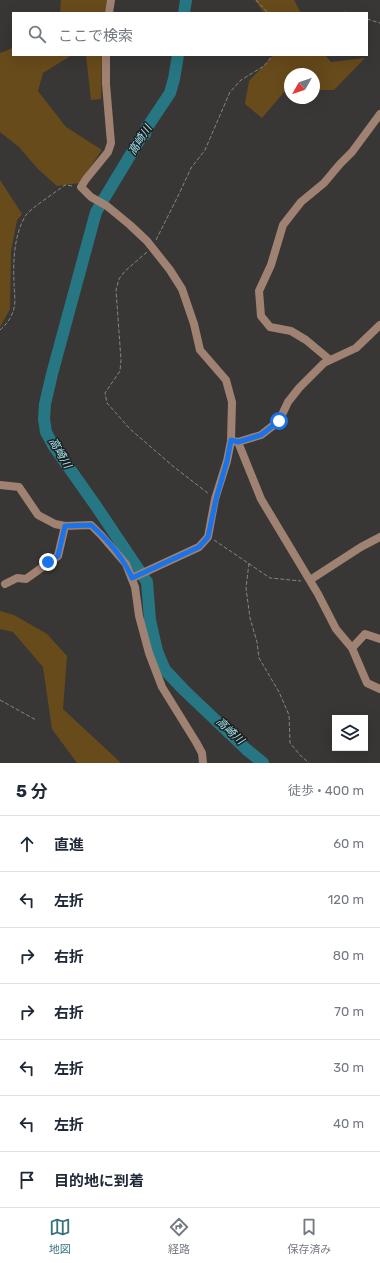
<!DOCTYPE html>
<html lang="ja">
<head>
<meta charset="utf-8">
<style>
  body { margin:0; font-family:Rubik,"Noto Sans JP",sans-serif; background:#f6f6f7; color:#1f2937 }
  .controls { position:absolute; right:12px; bottom:12px; display:grid; overflow:hidden; border-radius:0px; box-shadow:0 4px 16px #0002 }
  .controls button { width:36px; height:36px; display:grid; place-items:center; padding:0; border:0; border-bottom:1px solid #e0e1e3; background:#fff; color:#1f2937; font:20px sans-serif }
  .compass { position:absolute; left:284px; top:68px; width:36px; height:36px; border-radius:50%; background:#fff; box-shadow:0 4px 16px #0002; rotate:230deg }
  .stop { position:absolute; width:12px; height:12px; margin:-9px; border:3px solid #1a73e8; border-radius:50%; background:#fff }
  .stop.end { background:#1a73e8; border-color:#fff; box-shadow:0 1px 4px #0008 }
  .list { margin:0; padding:0; list-style:none }
  h2 { display:flex; justify-content:space-between; align-items:center; height:52px; margin:0; padding:0 16px; font-size:17px }
  h2 small { font-size:13px; font-weight:400; color:#747a83 }
  .list li { display:grid; grid-template-columns:26px 1fr auto; gap:12px; align-items:center; box-sizing:border-box; height:56px; padding:0 16px; border-top:1px solid #e0e1e3 }
  .list b { display:block; font-size:15px; white-space:nowrap }
  .list em { font-size:13px; font-style:normal; color:#747a83 }
  .icon { flex:none; width:22px; height:22px; fill:none; stroke:currentColor; stroke-width:2; stroke-linecap:round; stroke-linejoin:round }
  .map { position:relative; flex:none; width:380px; height:763px; overflow:hidden }
  .search { position:absolute; background:#fff; box-shadow:0 4px 16px #0002; left:12px; right:12px; top:12px; height:44px; display:flex; align-items:center; gap:10px; box-sizing:border-box; padding:0 14px; border-radius:0px; color:#747a83; font-size:15px }
  .sheet { height:444px; background:#fff }
  nav { display:flex; justify-content:space-around; align-items:center; box-sizing:border-box; height:56px; border-top:1px solid #e0e1e3; background:#fff; font-size:11px; color:#747a83 }
  nav a { display:grid; justify-items:center; gap:2px }
  nav .on { color:#36727d }
  .map>svg:first-child { display:block }
</style>
</head>
<body>
<div class="map">
<svg width="380" height="763" viewBox="0 0 380 763">
  <rect width="100%" height="100%" fill="#393735"/>
  <path fill="#684b1b" d="M61 0H107L105 13H60Z
    M255 0H294L301 13H264Z
    M13 48V55H72L43 73 38 91 66 127 102 150 79 183 57 186 38 169 19 147 0 132V53Z
    M86 55H102L101 99 91 100Z
    M273 55H325L331 62 365 58 334 90H314V74H290V92H284L262 118 245 104 249 81 272 57Z
    M0 180 22 214 17 220 11 251 10 309 0 327Z
    M0 611 14 615 47 634 67 656 63 709 121 763H77L52 729 43 667 13 632 0 629Z"/>
  <g fill="none" stroke-linecap="round" stroke-linejoin="round">
    <path stroke="#267783" stroke-width="12" d="M184 13 186 0
      M178 55 174 79 170 93 146 129 145 134 140 139 96 212 52 374 45 404 44 419 46 432 53 445 96 506 147 582 150 620 157 651 165 670 184 690 246 749 263 763"/>
    <path stroke="#878684" stroke-width="1" stroke-dasharray="4 2" stroke-linecap="butt" d="M256 0 268 13
      M342 13 346 12 351 13
      M367 19 380 23
      M156 240 180 192 191 168 205 150 230 92 241 80 264 66 273 55
      M147 252 125 271 119 279 116 290 121 360 120 371 105 393 107 403 130 429 174 467 209 494
      M0 330C7 324 12 317 14 308 16 300 14 291 14 283 13 261 14 234 26 215 31 208 56 192 65 185L73 186
      M214 540 270 578 301 581
      M249 563 246 588 250 618 257 642 259 658 279 692 289 715 290 743 300 755 309 763
      M0 700 36 720"/>
    <path stroke="#9f8271" stroke-width="8" d="M109 13 111 0
      M106 55V84L111 143 108 152 86 179 81 187 91 197 107 206 130 225 147 241 170 270 182 289 194 324 200 350 226 380 232 402 231 441 227 461 215 499 208 537 199 547 132 578
      M330 360 306 340 291 331 270 327 261 316 259 291 271 265 283 225 301 202 324 183 340 164 352 152 380 114
      M233 441 238 442 261 435 279 421 288 402 299 388 324 363 356 348 380 325
      M238 442 261 499 318 594 336 629 352 648 367 683 380 689
      M0 485 19 487 38 515 55 524 65 526 91 525 101 535 126 564 135 587 139 616 149 653 162 687 196 742 202 753 203 763
      M310 580 361 547 380 537
      M5 584 17 578 26 579 58 556 65 526
      M352 648 365 634 380 639"/>
  </g>
  <g fill="none" stroke-linecap="round" stroke-linejoin="round">
    <path stroke="#1a73e8" stroke-width="5" d="M48 562 58 556 65 526 91 525C108 540 123 557 132 578L199 547 208 537 216 499 227 461 231 440 238 442 261 435 279 421"/>
  </g>
  <g text-anchor="middle" dominant-baseline="central" stroke-width="3" stroke-linejoin="round" paint-order="stroke">
    <g font-size="11" font-style="italic" fill="#a0ecf8" stroke="#1f1e1d">
      <text transform="translate(140 140) rotate(-58)">高崎川</text>
      <text transform="translate(60 453) rotate(60)">高崎川</text>
      <text transform="translate(230 731) rotate(43)">高崎川</text>
    </g>
  </g>
</svg>
<div class="controls">
<button><svg class="icon" aria-label="layers" viewBox="0 0 24 24"><path d="M12 4l9 5-9 5-9-5zM3 14l9 5 9-5"/></svg></button>
</div>
<svg class="compass" viewBox="-18 -18 36 36"><path d="M0-13l5 13h-10z" fill="#e53935"/><path d="M0 13l5-13h-10z" fill="#747a83"/></svg>
<div class="stop" style="left:279px;top:421px"></div>
<div class="stop end" style="left:48px;top:562px"></div>
<div class="search"><svg class="icon" aria-label="search" viewBox="0 0 24 24"><circle cx="10" cy="10" r="6"/><path d="M15 15l6 6"/></svg>ここで検索</div>
</div>
<section class="sheet">
<h2>5 分<small>徒歩 · 400 m</small></h2>
<ul class="list">
<li><svg class="icon" aria-label="ahead" viewBox="0 0 24 24"><path d="M12 20V5M6 11l6-6 6 6"/></svg><div><b>直進</b></div><em>60 m</em></li>
<li><svg class="icon" aria-label="left" viewBox="0 0 24 24"><path d="M17 20v-9H6M10 6l-5 5 5 5"/></svg><div><b>左折</b></div><em>120 m</em></li>
<li><svg class="icon" aria-label="right" viewBox="0 0 24 24"><path d="M7 20v-9h11M14 6l5 5-5 5"/></svg><div><b>右折</b></div><em>80 m</em></li>
<li><svg class="icon" aria-label="right" viewBox="0 0 24 24"><path d="M7 20v-9h11M14 6l5 5-5 5"/></svg><div><b>右折</b></div><em>70 m</em></li>
<li><svg class="icon" aria-label="left" viewBox="0 0 24 24"><path d="M17 20v-9H6M10 6l-5 5 5 5"/></svg><div><b>左折</b></div><em>30 m</em></li>
<li><svg class="icon" aria-label="left" viewBox="0 0 24 24"><path d="M17 20v-9H6M10 6l-5 5 5 5"/></svg><div><b>左折</b></div><em>40 m</em></li>
<li><svg class="icon" aria-label="arrive" viewBox="0 0 24 24"><path d="M6 21V4h12l-3 4 3 4H6"/></svg><div><b>目的地に到着</b></div></li>
</ul>
</section>
<nav>
<a class="on"><svg class="icon" aria-label="map" viewBox="0 0 24 24"><path d="M3 6l6-2 6 2 6-2v14l-6 2-6-2-6 2zM9 4v14M15 6v14"/></svg>地図</a>
<a><svg class="icon" aria-label="directions" viewBox="0 0 24 24"><path d="M12 3l9 9-9 9-9-9zM9 14v-3h6M13 9l2 2-2 2"/></svg>経路</a>
<a><svg class="icon" aria-label="saved" viewBox="0 0 24 24"><path d="M7 4h10v16l-5-4-5 4z"/></svg>保存済み</a>
</nav>
</body>
</html>
